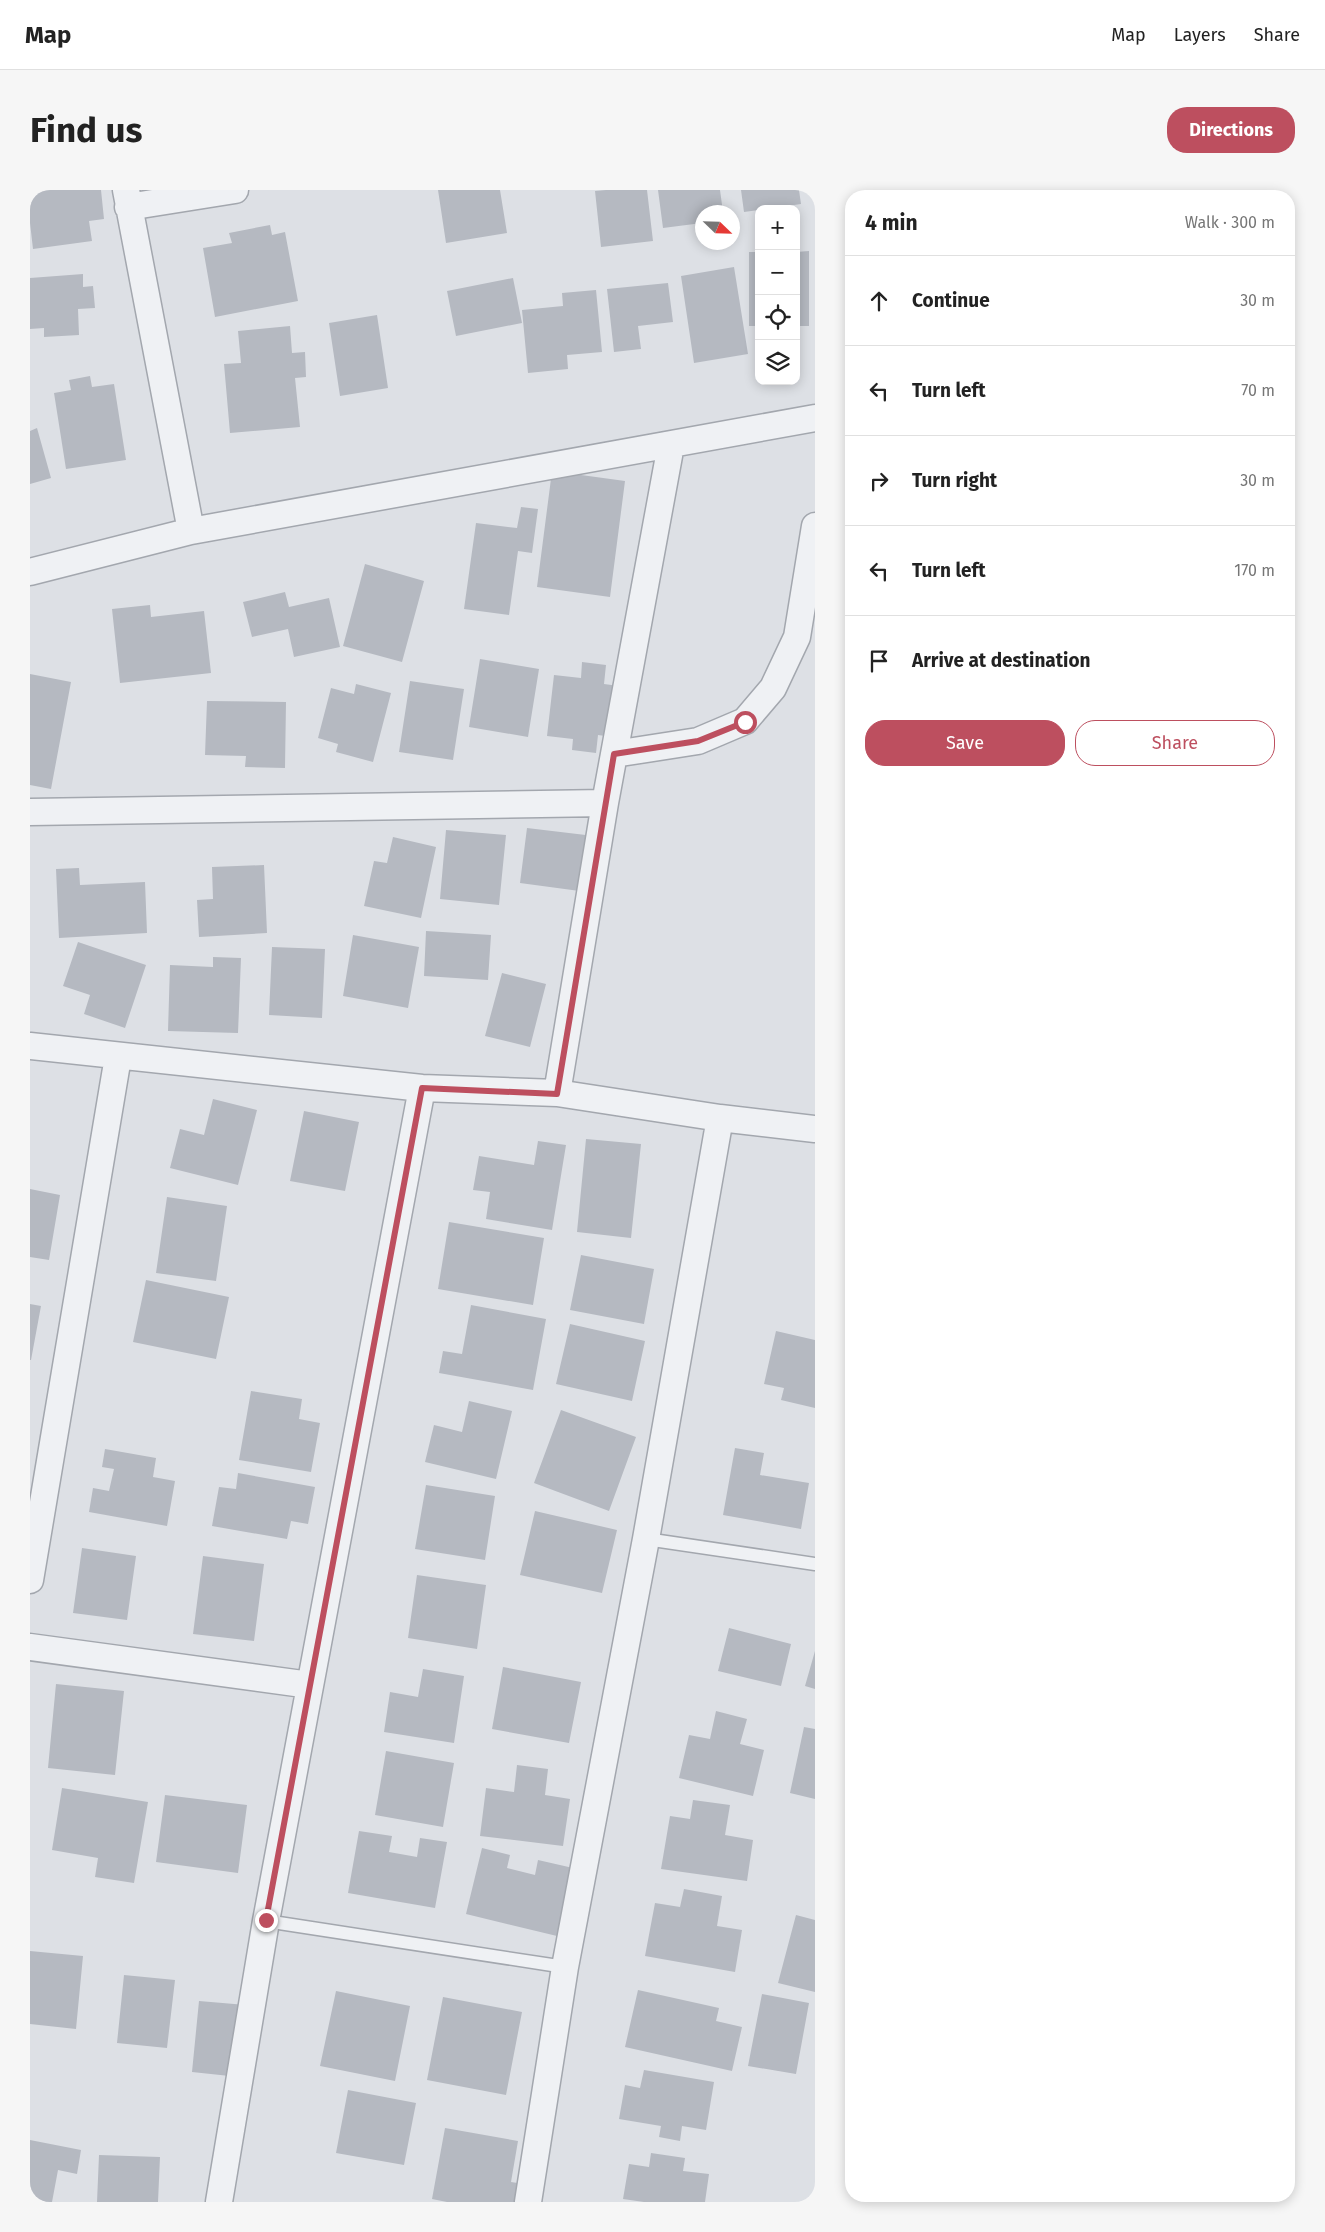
<!DOCTYPE html>
<html lang="en">
<head>
<meta charset="utf-8">
<style>
  body { margin:0; font-family:"Fira Sans",sans-serif; background:#f6f6f6; color:#222 }
  .controls { position:absolute; right:15px; top:15px; display:grid; overflow:hidden; border-radius:10px; box-shadow:0 2px 12px #0003 }
  .controls button { width:45px; height:45px; display:grid; place-items:center; padding:0; border:0; border-bottom:1px solid #e0e0e0; background:#fff; color:#222; font:25px sans-serif }
  .compass { position:absolute; left:665px; top:15px; width:45px; height:45px; border-radius:50%; background:#fff; box-shadow:0 2px 12px #0003; rotate:113deg }
  .stop { position:absolute; width:15px; height:15px; margin:-11px; border:4px solid #bd4f5f; border-radius:50%; background:#fff }
  .stop.end { background:#bd4f5f; border-color:#fff; box-shadow:0 1px 5px #0008 }
  .list { margin:0; padding:0; list-style:none }
  h2 { display:flex; justify-content:space-between; align-items:center; height:65px; margin:0; padding:0 20px; font-size:21px }
  h2 small { font-size:16px; font-weight:400; color:#767676 }
  .list li { display:grid; grid-template-columns:32px 1fr auto; gap:15px; align-items:center; box-sizing:border-box; height:90px; padding:0 20px; border-top:1px solid #e0e0e0 }
  .list b { display:block; font-size:19px; white-space:nowrap }
  .list em { font-size:16px; font-style:normal; color:#767676 }
  .actions { display:flex; gap:10px; padding:15px 20px }
  .actions a { flex:1; padding:11px 0; border:1px solid #bd4f5f; border-radius:20px; text-align:center; font-size:18px; color:#bd4f5f }
  .actions .main { background:#bd4f5f; color:#fff }
  .icon { flex:none; width:28px; height:28px; fill:none; stroke:currentColor; stroke-width:2; stroke-linecap:round; stroke-linejoin:round }
  .map { position:relative; flex:none; width:785px; height:2012px; overflow:hidden; border-radius:20px }
  header { display:flex; align-items:center; gap:30px; box-sizing:border-box; height:70px; padding:0 25px; background:#fff; border-bottom:1px solid #e0e0e0 }
  header strong { font-size:24px }
  nav { display:flex; gap:28px; margin-inline-start:auto; font-size:18px }
  .intro { display:flex; align-items:center; justify-content:space-between; box-sizing:border-box; height:120px; padding:0 30px }
  h1 { margin:0; font-size:35px }
  .button { padding:12px 22px; border-radius:20px; background:#bd4f5f; color:#fff; font-size:18px; font-weight:700 }
  main { display:flex; gap:30px; padding:0 30px }
  aside { flex:1; background:#fff; border-radius:20px; box-shadow:0 2px 12px #0003 }
  .map>svg:first-child { display:block }
</style>
</head>
<body>
<header>
<strong>Map</strong>
<nav><a>Map</a><a>Layers</a><a>Share</a></nav>
</header>
<div class="intro"><h1>Find us</h1><a class="button">Directions</a></div>
<main>
<div class="map">
<svg width="785" height="2012" viewBox="0 0 785 2012">
  <rect width="100%" height="100%" fill="#dde0e5"/>
  <path fill="#b5b9c1" d="M0 0H71L74 29 59 31 62 51 3 59 0 33Z
    M408 0H470L477 43 416 53Z
    M576 0H617L623 51 571 57 565 1Z
    M628 0H690L693 22H672V33L633 38Z
    M711 0H769L771 14 714 22Z
    M240 35 242 45 255 42 268 111 185 127 173 58 202 53 199 43Z
    M779 61V136H766V62Z
    M719 62H729V136H719Z
    M704 77 718 164 664 173 651 86Z
    M53 84V97L63 96 65 118 48 119 49 145 14 147V138L0 139V88Z
    M483 88 492 133 426 146 417 101Z
    M638 93 643 132 608 136 611 159 584 162 577 99Z
    M566 100 572 162 537 165 538 179 498 183 492 120 533 116 532 103Z
    M347 125 358 198 310 206 299 133Z
    M260 136 262 163 275 162 276 187 265 188 270 237 200 243 194 174 211 173 208 141Z
    M60 186 62 197 84 194 96 270 36 279 24 203 41 200 39 190Z
    M7 238 21 288 0 294V241Z
    M522 281 595 291 580 407 507 397Z
    M491 317 508 319 502 363 488 361 479 425 434 419 446 333 487 338Z
    M335 374 394 391 372 472 313 456Z
    M255 402 259 417 299 408 310 457 264 467 258 439 222 447 213 412Z
    M120 415 121 427 174 421 181 483 90 493 82 419Z
    M450 469 509 479 498 547 439 537Z
    M552 472 576 475 574 494 589 496 583 547 568 545 566 563 542 560 543 549 517 546 524 485 551 488Z
    M0 484 41 492 21 599 0 595Z
    M380 491 434 499 423 570 369 562Z
    M326 494 361 503 343 572 306 562 308 554 288 548 301 498 324 504Z
    M177 511 256 512 255 578 215 577 216 566 175 565Z
    M497 638 564 646 557 702 490 693Z
    M416 640 476 645 469 715 410 709Z
    M363 647 406 657 391 728 334 716 344 671 357 673Z
    M234 675 237 743 169 747 167 710 183 709 182 677Z
    M49 678 50 695 115 692 117 743 29 748 26 679Z
    M396 741 461 745 458 790 394 786Z
    M323 745 389 757 378 818 313 806Z
    M48 752 116 775 95 838 54 824 60 805 33 796Z
    M242 757 295 759 292 828 239 825Z
    M183 767 211 768 208 843 138 841 140 775 183 777Z
    M472 783 516 794 500 857 455 846Z
    M183 909 227 920 208 995 140 978 150 939 174 945Z
    M274 921 329 932 315 1001 260 991Z
    M556 949 611 954 601 1048 547 1042Z
    M508 951 536 955 522 1040 456 1029 460 1002 443 1000 449 966 504 975Z
    M0 999 30 1005 19 1070 0 1067Z
    M137 1007 197 1016 186 1091 126 1083Z
    M419 1032 514 1048 503 1115 408 1099Z
    M551 1065 624 1079 614 1134 540 1120Z
    M116 1090 199 1107 186 1169 103 1152Z
    M0 1114 11 1116 1 1170H0Z
    M441 1115 516 1129 503 1200 409 1183 413 1161 432 1164Z
    M540 1134 615 1151 602 1211 526 1194Z
    M746 1141 785 1150V1218L751 1210 754 1198 734 1194Z
    M221 1201 272 1209 269 1229 290 1233 281 1282 209 1270Z
    M439 1211 482 1221 466 1289 395 1272 404 1235 432 1242Z
    M531 1220 606 1247 579 1321 504 1293Z
    M705 1258 734 1263 730 1285 779 1293 771 1339 693 1325Z
    M75 1259 126 1268 123 1287 145 1291 137 1336 59 1322 63 1298 79 1301 84 1279 72 1277Z
    M208 1283 285 1297 278 1334 261 1331 257 1349 182 1336 189 1297 206 1299Z
    M396 1295 465 1306 455 1370 385 1359Z
    M505 1321 587 1340 572 1403 490 1385Z
    M52 1358 106 1366 97 1430 43 1423Z
    M173 1366 234 1374 224 1451 163 1444Z
    M387 1385 456 1395 447 1459 378 1448Z
    M699 1438 761 1454 751 1496 688 1481Z
    M785 1461V1499L775 1496Z
    M473 1477 551 1492 539 1553 462 1539Z
    M393 1479 434 1486 424 1553 354 1542 360 1502 388 1507Z
    M26 1494 94 1501 85 1585 18 1578Z
    M686 1521 717 1529 710 1554 734 1560 723 1606 649 1588 659 1545 680 1549Z
    M774 1537 785 1539V1609L760 1603Z
    M356 1561 424 1573 413 1637 345 1625Z
    M487 1575 518 1579 515 1605 540 1609 533 1656 450 1646 456 1598 484 1602Z
    M32 1598 118 1612 104 1693 65 1687 68 1668 22 1660Z
    M135 1605 217 1615 208 1683 126 1672Z
    M663 1610 700 1615 695 1645 723 1650 717 1691 631 1679 640 1626 660 1629Z
    M329 1641 362 1646 359 1662 387 1667 390 1648 417 1652 405 1718 318 1703Z
    M452 1658 480 1665 477 1678 505 1685 508 1670 543 1678 527 1746 436 1724Z
    M654 1699 692 1706 687 1736 712 1740 705 1782 615 1766 625 1713 650 1717Z
    M766 1725 785 1730V1802L748 1793Z
    M0 1761 53 1766 46 1839 0 1834Z
    M94 1785 145 1790 137 1858 87 1853Z
    M608 1800 689 1818 686 1831 712 1837 702 1881 595 1857Z
    M306 1801 380 1816 365 1891 290 1876Z
    M732 1804 779 1813 766 1884 718 1876Z
    M413 1807 492 1822 476 1905 397 1890Z
    M169 1811 216 1815 209 1887 162 1882Z
    M614 1880 684 1892 676 1940 652 1936 650 1951 629 1947 631 1936 589 1929 595 1895 610 1898Z
    M318 1900 386 1913 374 1975 306 1963Z
    M415 1938 488 1951 481 1992 494 1994 491 2012H417L402 2009Z
    M0 1950 51 1960 47 1984 28 1980 22 2012H0Z
    M621 1963 655 1968 653 1981 679 1984 675 2012H614L593 2009 599 1974 619 1977Z
    M69 1965 130 1967 128 2012H67Z"/>
  <g fill="none" stroke-linecap="round" stroke-linejoin="round">
    <g stroke="#a3a7ae" stroke-width="15">
      <path id="service" d="M616 1349 785 1374
        M236 1731 535 1777"/>
    </g>
    <g stroke="#a3a7ae" stroke-width="29">
      <path id="minor" d="M96 0 161 341
        M98 17 205 0
        M0 382 161 341 785 228
        M584 564 668 551 715 531 743 498 767 447 785 336
        M0 622 575 613
        M0 856 392 898 527 903 690 928 785 939
        M527 903 575 613 641 255
        M0 1390 88 867
        M0 1457 280 1495
        M189 2012 236 1731 392 898
        M498 2012 535 1777 616 1349 690 928"/>
    </g>
    <use href="#service" stroke="#eff1f4" stroke-width="12"/>
    <use href="#minor" stroke="#eff1f4" stroke-width="26"/>
  </g>
  <g fill="none" stroke-linecap="round" stroke-linejoin="round">
    <path stroke="#bd4f5f" stroke-width="6" d="M236 1730 392 898 527 904 584 564 668 551 715 532"/>
  </g>
</svg>
<div class="controls">
<button>+</button>
<button>−</button>
<button><svg class="icon" aria-label="locate" viewBox="0 0 24 24"><circle cx="12" cy="12" r="6"/><path d="M12 2v4M12 18v4M2 12h4M18 12h4"/></svg></button>
<button><svg class="icon" aria-label="layers" viewBox="0 0 24 24"><path d="M12 4l9 5-9 5-9-5zM3 14l9 5 9-5"/></svg></button>
</div>
<svg class="compass" viewBox="-18 -18 36 36"><path d="M0-13l5 13h-10z" fill="#e53935"/><path d="M0 13l5-13h-10z" fill="#767676"/></svg>
<div class="stop" style="left:715px;top:532px"></div>
<div class="stop end" style="left:236px;top:1730px"></div>
</div>
<aside>
<h2>4 min<small>Walk · 300 m</small></h2>
<ul class="list">
<li><svg class="icon" aria-label="ahead" viewBox="0 0 24 24"><path d="M12 20V5M6 11l6-6 6 6"/></svg><div><b>Continue</b></div><em>30 m</em></li>
<li><svg class="icon" aria-label="left" viewBox="0 0 24 24"><path d="M17 20v-9H6M10 6l-5 5 5 5"/></svg><div><b>Turn left</b></div><em>70 m</em></li>
<li><svg class="icon" aria-label="right" viewBox="0 0 24 24"><path d="M7 20v-9h11M14 6l5 5-5 5"/></svg><div><b>Turn right</b></div><em>30 m</em></li>
<li><svg class="icon" aria-label="left" viewBox="0 0 24 24"><path d="M17 20v-9H6M10 6l-5 5 5 5"/></svg><div><b>Turn left</b></div><em>170 m</em></li>
<li><svg class="icon" aria-label="arrive" viewBox="0 0 24 24"><path d="M6 21V4h12l-3 4 3 4H6"/></svg><div><b>Arrive at destination</b></div></li>
</ul>
<div class="actions"><a class="main">Save</a><a>Share</a></div>
</aside>
</main>
</body>
</html>
